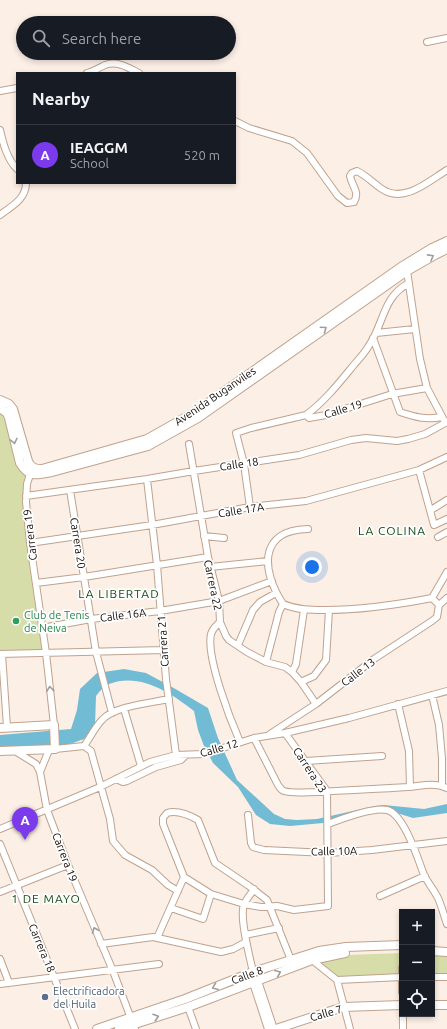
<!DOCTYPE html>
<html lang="en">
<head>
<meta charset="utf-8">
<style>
  body { margin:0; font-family:Ubuntu,sans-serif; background:#20242c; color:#f1f3f6 }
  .controls { position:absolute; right:12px; bottom:12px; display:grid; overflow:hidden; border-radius:0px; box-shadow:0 2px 6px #0003 }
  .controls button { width:36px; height:36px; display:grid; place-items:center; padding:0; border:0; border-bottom:1px solid #363941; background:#171b24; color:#f1f3f6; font:20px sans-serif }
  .you { position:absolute; left:312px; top:567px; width:14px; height:14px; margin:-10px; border:3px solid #fff; border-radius:50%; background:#1a73e8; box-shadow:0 0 0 6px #1a73e833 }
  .badge { display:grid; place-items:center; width:26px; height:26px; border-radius:50%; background:#7c3aed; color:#fff; font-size:13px; font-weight:700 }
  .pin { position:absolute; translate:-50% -33px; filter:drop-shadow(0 1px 2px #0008) }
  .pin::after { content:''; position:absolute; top:21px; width:14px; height:12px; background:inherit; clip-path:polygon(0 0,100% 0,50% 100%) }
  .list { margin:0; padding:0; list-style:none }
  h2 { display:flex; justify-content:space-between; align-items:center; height:52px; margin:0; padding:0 16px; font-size:17px }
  h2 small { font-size:13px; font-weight:400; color:#9ea1a6 }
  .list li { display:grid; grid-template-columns:26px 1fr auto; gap:12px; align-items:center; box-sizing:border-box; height:60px; padding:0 16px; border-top:1px solid #363941 }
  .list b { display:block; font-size:15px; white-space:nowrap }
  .list p { margin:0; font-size:13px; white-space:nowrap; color:#9ea1a6 }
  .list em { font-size:13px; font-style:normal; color:#9ea1a6 }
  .icon { flex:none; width:22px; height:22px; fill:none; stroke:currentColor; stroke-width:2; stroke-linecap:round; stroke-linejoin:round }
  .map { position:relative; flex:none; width:447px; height:1029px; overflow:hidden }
  .search { position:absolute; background:#171b24; box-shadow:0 2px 6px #0003; left:16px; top:16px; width:220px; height:44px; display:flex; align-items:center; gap:10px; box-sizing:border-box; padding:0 14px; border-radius:22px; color:#9ea1a6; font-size:15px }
  .panel { position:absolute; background:#171b24; box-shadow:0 2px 6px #0003; left:16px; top:72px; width:220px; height:112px; border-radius:0px }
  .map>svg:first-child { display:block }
</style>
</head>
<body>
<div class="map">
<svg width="447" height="1029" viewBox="0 0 447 1029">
  <rect width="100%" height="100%" fill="#fcefe6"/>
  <path fill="#d7dda8" d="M0 408H1L17 452 30 474 26 496 46 653 0 654Z
    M402 953V975L339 977 319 961 346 955Z
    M432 954 447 955V974H432Z"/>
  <path fill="#72bbd4" d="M124 669 146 673 172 687 208 708 218 738 237 780 274 814 285 819 297 820 317 819 375 806 384 805 424 809 447 804V813L413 818 384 809 323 823 290 826 270 824 256 815 238 787 213 763 204 746 198 730 194 711C171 693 140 672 109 684 104 686 99 692 96 696L95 726 84 739 70 744 44 748 0 751V735L71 729 77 710 80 689 97 673Z"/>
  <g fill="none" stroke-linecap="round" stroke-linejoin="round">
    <g stroke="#c0a28e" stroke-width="8">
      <path id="street" d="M427 42 447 38
        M87 73C94 71 99 68 105 65 117 60 129 68 139 73
        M0 91 17 88
        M235 121 249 128 292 141 307 153 338 196 347 203 354 202C360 191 352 187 350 176L352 173 357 171C367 176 373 183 382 189 404 204 429 181 447 170
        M0 130C3 143 7 159 17 169
        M0 215C12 206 26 199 26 183
        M407 271 420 359 427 388 445 422
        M376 333 415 329
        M373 338 400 412C415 417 425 420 442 417
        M306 415C324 402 339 383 353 366 358 360 364 354 368 347 384 325 382 297 409 283
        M189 444 208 557 219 601 220 622 226 636 229 640 247 652 266 662 285 667 292 672 301 682 316 704
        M419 470 434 525 447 519
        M31 471 27 484 26 502 30 543 46 653 54 725
        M147 479 157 565 166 679 176 755
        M70 490 96 652 112 713
        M26 496 147 479 194 471 299 455 351 440 366 438 397 441 408 439 425 434 447 422
        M250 507 244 464 236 433 251 428 306 415 309 418 326 415 392 394 427 388
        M431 510 447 500
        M204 536 224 538
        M438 537 447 532
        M30 543 152 525 250 507 306 501 419 470 447 457
        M210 567 268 561
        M36 583 84 577 208 557
        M432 598 447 572
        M283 604C297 610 311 610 325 610 362 610 396 605 432 598L439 605
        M283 604C262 572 257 530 308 529
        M439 605 447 598
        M220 622C216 626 213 628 211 634 206 657 230 719 240 742
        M42 628 91 619 160 611 219 601 272 581
        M238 645 253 610 260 602 276 593
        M0 654 164 650
        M2 654 7 727
        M266 662 279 612 283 604
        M292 672 296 664 304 610
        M301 682 314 676 326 660 329 610
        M432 695 439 725 442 758V785
        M398 704 409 751 410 787
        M124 709 141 766
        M270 734 316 704 374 659 432 621 437 617 439 605
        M254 738 278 785C280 788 281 790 284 791 294 794 307 792 318 792 348 790 378 789 408 787 421 786 434 782 447 788
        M84 746 91 751 110 819 113 841 125 855 152 870 168 885 178 891
        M84 746C90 738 95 727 102 720 114 706 151 703 169 699
        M55 749 84 746
        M49 750 40 772 47 810 68 865 113 971 135 1029
        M15 751 36 764 40 772
        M306 761 382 756
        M116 779 123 782 127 781 156 767 181 760 186 755
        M248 815 251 843 253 847 264 850 328 853 372 850 447 841
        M328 824C341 819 374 807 387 810 404 814 418 859 424 875 428 883 434 890 438 898 442 907 444 916 447 924
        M0 829 100 787 150 762 176 755 204 754 254 738 285 733 349 718 447 691
        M0 844 75 1029
        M184 877 211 894 244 904 261 907 277 906 294 910 328 906 327 791 285 733
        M0 892 68 865
        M380 896 425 876
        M171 908 203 919 211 894
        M245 935 279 928
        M157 938 184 877 163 824V818L167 813C177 810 189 815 198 820L215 863 249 886 267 900 291 960
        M101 944 153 937 221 952 233 949 246 942
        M0 959 9 983
        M312 960 337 980 350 1029
        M402 968V992
        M253 972C250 958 239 917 244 905 246 899 251 894 254 889
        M432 977H447
        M337 980 402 977
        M258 981 274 1029
        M253 983 268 1029
        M0 984 159 964
        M188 1007 196 1029
        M403 1014V1029"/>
    </g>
    <g stroke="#c0a28e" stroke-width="10">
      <path id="secondary" d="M0 400 9 404 13 409 28 461C31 468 35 469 42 469L147 439 195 412 401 267 432 248 447 241
        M0 408 7 413 9 418 20 463C29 478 37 475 52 472L148 446 198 418 407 271 435 255 447 249
        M0 728 54 725 55 749 0 751
        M432 951 447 952
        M432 1005H447
        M97 1029 185 999 253 972 319 951 346 947 402 945
        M119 1029 188 1007 312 960 345 953
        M276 1029 343 1007 402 1005"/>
    </g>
    <use href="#street" stroke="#fff" stroke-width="6"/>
    <use href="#secondary" stroke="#fff" stroke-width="8"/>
  </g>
  <defs><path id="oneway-chevron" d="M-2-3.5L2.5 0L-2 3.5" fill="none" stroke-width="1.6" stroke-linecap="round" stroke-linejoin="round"/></defs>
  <g stroke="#a19d9a">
    <use href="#oneway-chevron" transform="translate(431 257) rotate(-29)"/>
    <use href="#oneway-chevron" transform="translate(324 329) rotate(-35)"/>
    <use href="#oneway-chevron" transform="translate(14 441) rotate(77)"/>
    <use href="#oneway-chevron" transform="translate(50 689) rotate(-96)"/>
    <use href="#oneway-chevron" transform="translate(95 930) rotate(-113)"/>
    <use href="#oneway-chevron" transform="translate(278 973) rotate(-23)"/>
    <use href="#oneway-chevron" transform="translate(215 987) rotate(159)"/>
    <use href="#oneway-chevron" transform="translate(156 1017) rotate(-18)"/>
  </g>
  <circle fill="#2e9e5b" stroke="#fff" stroke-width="1.5" cx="16" cy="621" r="4"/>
  <circle fill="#5c6f8a" stroke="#fff" stroke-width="1.5" cx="45" cy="997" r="4"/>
  <g text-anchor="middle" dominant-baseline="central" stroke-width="3.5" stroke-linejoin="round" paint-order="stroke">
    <g font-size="11" fill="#130903" stroke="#fff">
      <text transform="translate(215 396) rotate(-34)">Avenida Buganviles</text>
      <text transform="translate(343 409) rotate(-17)">Calle 19</text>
      <text transform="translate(239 464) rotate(-8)">Calle 18</text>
      <text transform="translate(241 510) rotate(-9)">Calle 17A</text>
      <text transform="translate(30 535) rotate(-97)">Carrera 19</text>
      <text transform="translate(78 543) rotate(81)">Carrera 20</text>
      <text transform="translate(213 585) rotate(78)">Carrera 22</text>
      <text transform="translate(123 615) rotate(-7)">Calle 16A</text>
      <text transform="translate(163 641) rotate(-94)">Carrera 21</text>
      <text transform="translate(358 672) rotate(-37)">Calle 13</text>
      <text transform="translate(219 748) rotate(-16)">Calle 12</text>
      <text transform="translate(310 770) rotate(57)">Carrera 23</text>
      <text transform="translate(334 851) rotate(-1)">Calle 10A</text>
      <text transform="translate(65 857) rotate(69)">Carrera 19</text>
      <text transform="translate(42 948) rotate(67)">Carrera 18</text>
      <text transform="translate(247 975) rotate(-20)">Calle 8</text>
      <text transform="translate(326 1013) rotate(-16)">Calle 7</text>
    </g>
    <g font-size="11" fill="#27864d" stroke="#fff" text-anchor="start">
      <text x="24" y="615">Club de Tenis<tspan x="24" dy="13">de Neiva</tspan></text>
    </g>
    <g font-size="11" fill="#4e5e75" stroke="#fff" text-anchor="start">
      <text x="53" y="991">Electrificadora<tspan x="53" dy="13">del Huila</tspan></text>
    </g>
    <g font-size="12" letter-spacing="1" fill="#164b17" stroke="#fff">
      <text x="392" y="530">LA COLINA</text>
      <text x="119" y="593">LA LIBERTAD</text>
      <text x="46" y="898">1 DE MAYO</text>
    </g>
  </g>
</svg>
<div class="controls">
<button>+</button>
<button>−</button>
<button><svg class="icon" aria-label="locate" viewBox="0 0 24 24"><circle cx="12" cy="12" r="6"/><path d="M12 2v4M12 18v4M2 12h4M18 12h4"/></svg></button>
</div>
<div class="you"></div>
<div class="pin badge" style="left:25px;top:840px">A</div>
<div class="search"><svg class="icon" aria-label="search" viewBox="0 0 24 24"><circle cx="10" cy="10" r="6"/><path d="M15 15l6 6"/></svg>Search here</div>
<section class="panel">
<h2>Nearby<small></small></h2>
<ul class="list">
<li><span class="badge">A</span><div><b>IEAGGM</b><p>School</p></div><em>520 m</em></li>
</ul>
</section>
</div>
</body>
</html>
